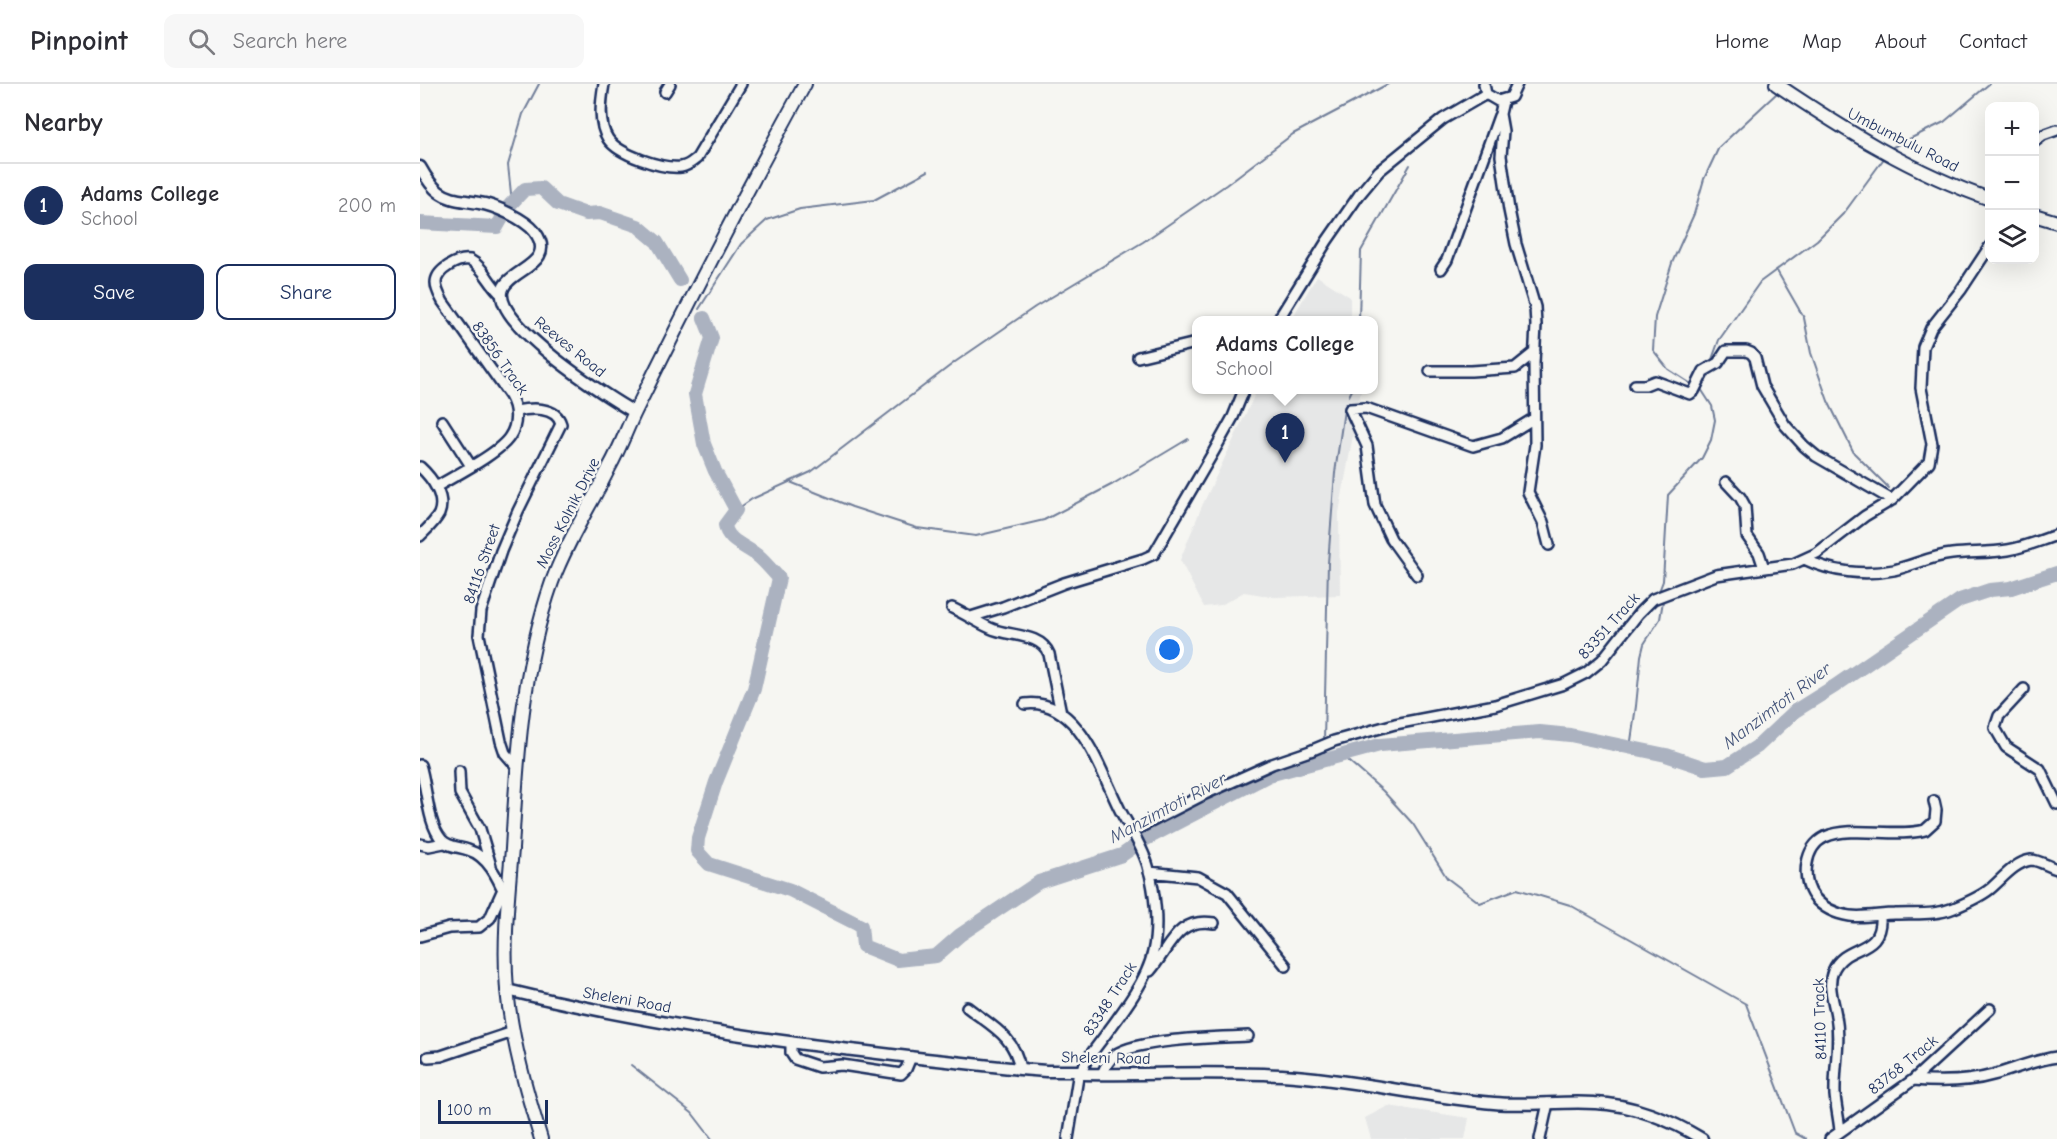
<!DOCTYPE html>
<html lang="en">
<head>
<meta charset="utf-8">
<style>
  body { margin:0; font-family:"Comic Neue",sans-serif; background:#f7f7f7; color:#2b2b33 }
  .controls { position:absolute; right:18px; top:18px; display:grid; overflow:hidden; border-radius:12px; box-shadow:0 6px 24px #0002 }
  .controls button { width:54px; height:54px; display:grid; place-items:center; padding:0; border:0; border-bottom:2px solid #e1e1e2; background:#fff; color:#2b2b33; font:30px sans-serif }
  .scale { position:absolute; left:18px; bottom:15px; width:110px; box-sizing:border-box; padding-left:6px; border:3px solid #1b2f5e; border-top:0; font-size:16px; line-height:21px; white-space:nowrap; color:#1b2f5e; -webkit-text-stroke:4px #f6f6f2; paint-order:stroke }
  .you { position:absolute; left:750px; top:566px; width:21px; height:21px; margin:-15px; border:4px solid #fff; border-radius:50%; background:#1a73e8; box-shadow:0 0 0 9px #1a73e833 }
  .badge { display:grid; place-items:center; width:39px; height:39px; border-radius:50%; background:#1b2f5e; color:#fff; font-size:20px; font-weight:700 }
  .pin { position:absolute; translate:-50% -50px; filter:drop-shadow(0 2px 3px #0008) }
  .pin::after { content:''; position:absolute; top:32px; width:21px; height:18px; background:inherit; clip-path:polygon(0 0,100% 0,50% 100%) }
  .popup { position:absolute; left:772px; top:232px; width:186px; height:78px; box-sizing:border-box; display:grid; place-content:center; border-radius:12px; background:#fff; filter:drop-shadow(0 2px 4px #0005); font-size:20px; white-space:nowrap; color:#7c7c81 }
  .popup b { font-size:22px; color:#2b2b33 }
  .popup::after { content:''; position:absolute; left:50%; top:100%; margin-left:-12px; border:12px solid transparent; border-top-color:#fff }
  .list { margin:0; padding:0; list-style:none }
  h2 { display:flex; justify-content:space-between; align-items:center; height:78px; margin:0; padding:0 24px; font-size:26px }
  h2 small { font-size:20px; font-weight:400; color:#7c7c81 }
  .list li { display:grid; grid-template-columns:39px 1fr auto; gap:18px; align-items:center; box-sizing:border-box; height:84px; padding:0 24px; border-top:2px solid #e1e1e2 }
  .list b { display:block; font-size:22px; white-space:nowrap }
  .list p { margin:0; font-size:20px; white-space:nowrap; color:#7c7c81 }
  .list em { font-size:20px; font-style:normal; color:#7c7c81 }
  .actions { display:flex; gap:12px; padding:18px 24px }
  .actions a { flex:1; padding:14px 0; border:2px solid #1b2f5e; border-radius:12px; text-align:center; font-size:21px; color:#1b2f5e }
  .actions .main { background:#1b2f5e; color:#fff }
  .icon { flex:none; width:33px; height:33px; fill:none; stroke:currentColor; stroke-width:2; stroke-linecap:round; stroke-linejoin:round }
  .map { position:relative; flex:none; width:1637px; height:1055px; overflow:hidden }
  header { display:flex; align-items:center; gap:36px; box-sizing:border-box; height:84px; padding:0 30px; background:#fff; border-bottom:2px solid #e1e1e2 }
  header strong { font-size:28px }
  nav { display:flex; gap:33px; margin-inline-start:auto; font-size:21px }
  .search { width:420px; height:54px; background:#f7f7f7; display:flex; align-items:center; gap:15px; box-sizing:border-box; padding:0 21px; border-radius:12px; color:#7c7c81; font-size:22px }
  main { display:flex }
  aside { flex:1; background:#fff }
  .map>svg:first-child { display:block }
</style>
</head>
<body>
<header>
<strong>Pinpoint</strong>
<div class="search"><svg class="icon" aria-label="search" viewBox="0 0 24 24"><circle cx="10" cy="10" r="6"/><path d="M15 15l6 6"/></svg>Search here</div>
<nav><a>Home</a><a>Map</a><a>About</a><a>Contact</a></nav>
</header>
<main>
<aside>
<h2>Nearby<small></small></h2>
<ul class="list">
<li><span class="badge">1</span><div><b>Adams College</b><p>School</p></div><em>200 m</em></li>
</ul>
<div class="actions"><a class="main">Save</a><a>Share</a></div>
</aside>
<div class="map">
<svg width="1637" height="1055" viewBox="0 0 1637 1055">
  <rect width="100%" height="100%" fill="#f6f6f2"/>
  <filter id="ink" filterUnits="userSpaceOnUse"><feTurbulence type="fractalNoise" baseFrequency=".0167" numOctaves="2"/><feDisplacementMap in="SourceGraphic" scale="12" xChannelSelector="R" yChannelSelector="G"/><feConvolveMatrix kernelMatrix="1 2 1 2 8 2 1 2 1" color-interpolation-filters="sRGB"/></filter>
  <g filter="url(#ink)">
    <path fill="#e6e7e7" d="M897 192 930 213V236H871Z
      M837 306H941L919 429 920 511 855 513 824 508 801 521 784 523 760 476 782 422Z
      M968 1022 1049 1034 1045 1055H951L945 1034Z"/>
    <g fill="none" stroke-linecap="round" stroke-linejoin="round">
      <path stroke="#717e99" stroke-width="2" d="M1473 63 1524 38 1569 0
        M92 119 88 81 103 30 119 0
        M1357 187 1384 234 1391 269 1408 317 1434 369 1469 404
        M279 225 321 160 347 136 380 125 454 116 508 87
        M939 236 941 167 990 81
        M1290 281 1299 256 1340 198 1397 156 1424 129 1465 73
        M1273 301 1248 285 1233 266 1235 233 1252 179 1274 130 1284 95 1299 63 1357 9
        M929 312 932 306
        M370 398 432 423 497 444 556 452 624 436 693 400 768 355
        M316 426 332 415 391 388 535 278 615 223 723 158 806 101 873 50 968 0
        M1238 510 1243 497 1248 411 1282 374 1291 356 1295 336 1292 322 1281 305 1287 291
        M904 657 908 479 915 389 924 326
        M1210 664 1216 622 1221 572 1224 560 1240 535 1243 517
        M922 671 963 707 993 740 1027 794 1060 819 1097 805 1150 821 1326 920 1375 1049 1386 1055
        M904 676 905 663
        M211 981 272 1029 292 1055"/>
      <path stroke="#abb2c0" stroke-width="14" d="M0 139 77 143 89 122 105 105 121 104 138 120 166 130 180 129 218 142 237 158 260 196
        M284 234 292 254 275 310 284 360 295 387 316 426 305 441C307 458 327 462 339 473 346 479 352 487 359 494L334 605 296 698 278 754 277 767 289 780 370 806 441 842 443 862 478 876 516 872 540 851 619 798 702 771 722 757 849 691 960 661 1120 648 1150 651 1246 671 1285 684 1307 682 1338 662 1375 627 1415 602 1540 516 1570 506 1591 504 1637 489"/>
      <g stroke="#1b2f5e" stroke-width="14">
        <path id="minor" d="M184 0C181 17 178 40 188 55 199 71 242 85 261 83 268 82 272 78 277 74L321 0
          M1064 0 1066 10 1078 17 1091 13 1097 0
          M245 8 250 0
          M1083 17 1080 30 1083 47 1081 72 1089 126 1096 160 1115 223 1116 241 1114 279 1115 361 1108 408 1123 438 1129 461
          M1614 58 1623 51 1637 46
          M1021 185 1027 176 1079 32
          M858 236 907 157 939 111 959 87 1023 35 1066 10
          M718 273 776 259
          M1010 287H1051L1095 284 1115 268
          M1215 301H1225L1235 297 1270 310 1274 307 1284 287 1298 279 1306 267H1326L1331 269 1335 274 1342 302 1365 341 1384 362 1396 372 1472 416
          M96 327C111 324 136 322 141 340L98 427 81 467 61 527 59 551 81 657 85 669 98 684
          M22 337 51 382
          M0 383C12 394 26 413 19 430 15 438 7 445 0 452
          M1306 398 1320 413 1325 422 1327 452 1339 469 1344 484
          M16 403C34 392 80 369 90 352 98 340 97 324 90 312L23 218C20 212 16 206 16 199 16 186 38 174 50 176 64 183 69 200 81 210
          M1384 475C1411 488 1444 492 1474 486 1494 481 1512 472 1532 470 1551 468 1570 469 1588 466 1605 463 1621 456 1637 451
          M997 491 971 455 955 421 947 362 930 325 946 324 1053 362 1082 354 1113 335
          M532 524C545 530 557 538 570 544 588 553 620 548 629 570L641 629
          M551 533 583 523 644 499 723 475 734 470 794 367 813 333 824 306
          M1604 605 1579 632 1575 644 1586 663 1620 685 1637 720
          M605 620C660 613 681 690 701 728 711 746 722 762 728 782 735 808 739 841 733 868 726 903 687 947 666 977L661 990
          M0 681C7 702 7 740 22 756 28 763 40 763 48 766 69 772 79 797 87 815
          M39 687 40 709 60 745 71 782
          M1514 717 1516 726 1515 737 1505 746C1476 754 1432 741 1405 753 1384 763 1381 796 1394 813 1403 824 1416 830 1430 832 1445 834 1460 830 1475 830 1496 829 1514 832 1534 824 1546 819 1560 813 1570 805 1582 795 1595 778 1611 776 1619 776 1629 783 1637 785
          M713 747 785 710 852 680 890 667 914 657 975 640 1075 621 1144 600 1166 589 1182 576 1219 529 1233 515 1296 491 1373 480 1397 469 1445 432 1472 416 1509 378 1512 360 1501 304 1503 263 1511 244 1541 206 1570 162
          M0 760 9 762 24 759
          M729 788 778 793 807 809 866 882
          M0 852 29 844 59 843 70 834 83 805
          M730 887C750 864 756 833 794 839
          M547 923C571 942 595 952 600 985
          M371 958V969L375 975 399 983 422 981 481 990 486 985 491 973
          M8 973 21 972 93 948
          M682 990C685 983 689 976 695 971 716 955 799 953 828 952
          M1493 996C1518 998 1549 998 1573 991 1595 985 1614 976 1637 973
          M1420 1047C1419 1035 1416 1023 1415 1011 1414 984 1421 958 1416 932 1414 918 1407 901 1413 887 1425 858 1463 872 1460 831
          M648 1055 659 987
          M1120 1055 1128 1019
          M1410 1055 1493 996 1570 925"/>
      </g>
      <g stroke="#1b2f5e" stroke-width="15">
        <path id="tertiary" d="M0 83C5 92 11 102 19 108 31 117 44 116 59 119 74 121 105 135 115 148 139 181 85 186 82 208 77 242 187 313 214 328
          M87 906C255 947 428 967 600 985L626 987H659L661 990C728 991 795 987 862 991 933 995 1003 1013 1074 1019 1108 1022 1141 1017 1175 1019 1211 1020 1251 1036 1282 1055"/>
      </g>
      <g stroke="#1b2f5e" stroke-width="16">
        <path id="secondary" d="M1356 0C1423 45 1493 89 1570 115
          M1614 131 1637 138
          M121 1055C106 1006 92 957 87 906 83 860 88 812 92 765 97 676 102 583 132 498 147 457 171 421 190 382 200 364 207 344 216 326 270 216 326 107 385 0"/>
      </g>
      <use href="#minor" stroke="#f6f6f2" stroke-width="9"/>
      <use href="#tertiary" stroke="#f6f6f2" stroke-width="10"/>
      <use href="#secondary" stroke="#f6f6f2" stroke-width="12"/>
    </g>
  </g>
  <g text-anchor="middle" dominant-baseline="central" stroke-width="5" stroke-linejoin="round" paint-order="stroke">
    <g font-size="16" fill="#1b2f5e" stroke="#f6f6f2">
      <text transform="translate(1483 56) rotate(27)">Umbumbulu Road</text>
      <text transform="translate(150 263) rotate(39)">Reeves Road</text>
      <text transform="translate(80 274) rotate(55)">83856 Track</text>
      <text transform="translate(148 429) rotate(-63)">Moss Kolnik Drive</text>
      <text transform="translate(62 480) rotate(-71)">84116 Street</text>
      <text transform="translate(1189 542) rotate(-48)">83351 Track</text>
      <text transform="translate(690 915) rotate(-57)">83348 Track</text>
      <text transform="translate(207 916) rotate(10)">Sheleni Road</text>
      <text transform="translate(1400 935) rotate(-92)">84110 Track</text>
      <text transform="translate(686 974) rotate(1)">Sheleni Road</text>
      <text transform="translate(1483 981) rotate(-39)">83768 Track</text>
    </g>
    <g font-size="18" font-style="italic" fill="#46567b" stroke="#f6f6f2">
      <text transform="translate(1357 622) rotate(-37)">Manzimtoti River</text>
      <text transform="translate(748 724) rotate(-28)">Manzimtoti River</text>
    </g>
  </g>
</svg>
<div class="controls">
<button>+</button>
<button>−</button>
<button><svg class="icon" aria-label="layers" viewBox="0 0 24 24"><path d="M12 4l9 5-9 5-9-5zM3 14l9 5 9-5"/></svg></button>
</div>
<div class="scale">100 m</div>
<div class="you"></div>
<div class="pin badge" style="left:865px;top:379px">1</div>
<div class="popup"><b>Adams College</b>School</div>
</div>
</main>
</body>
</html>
